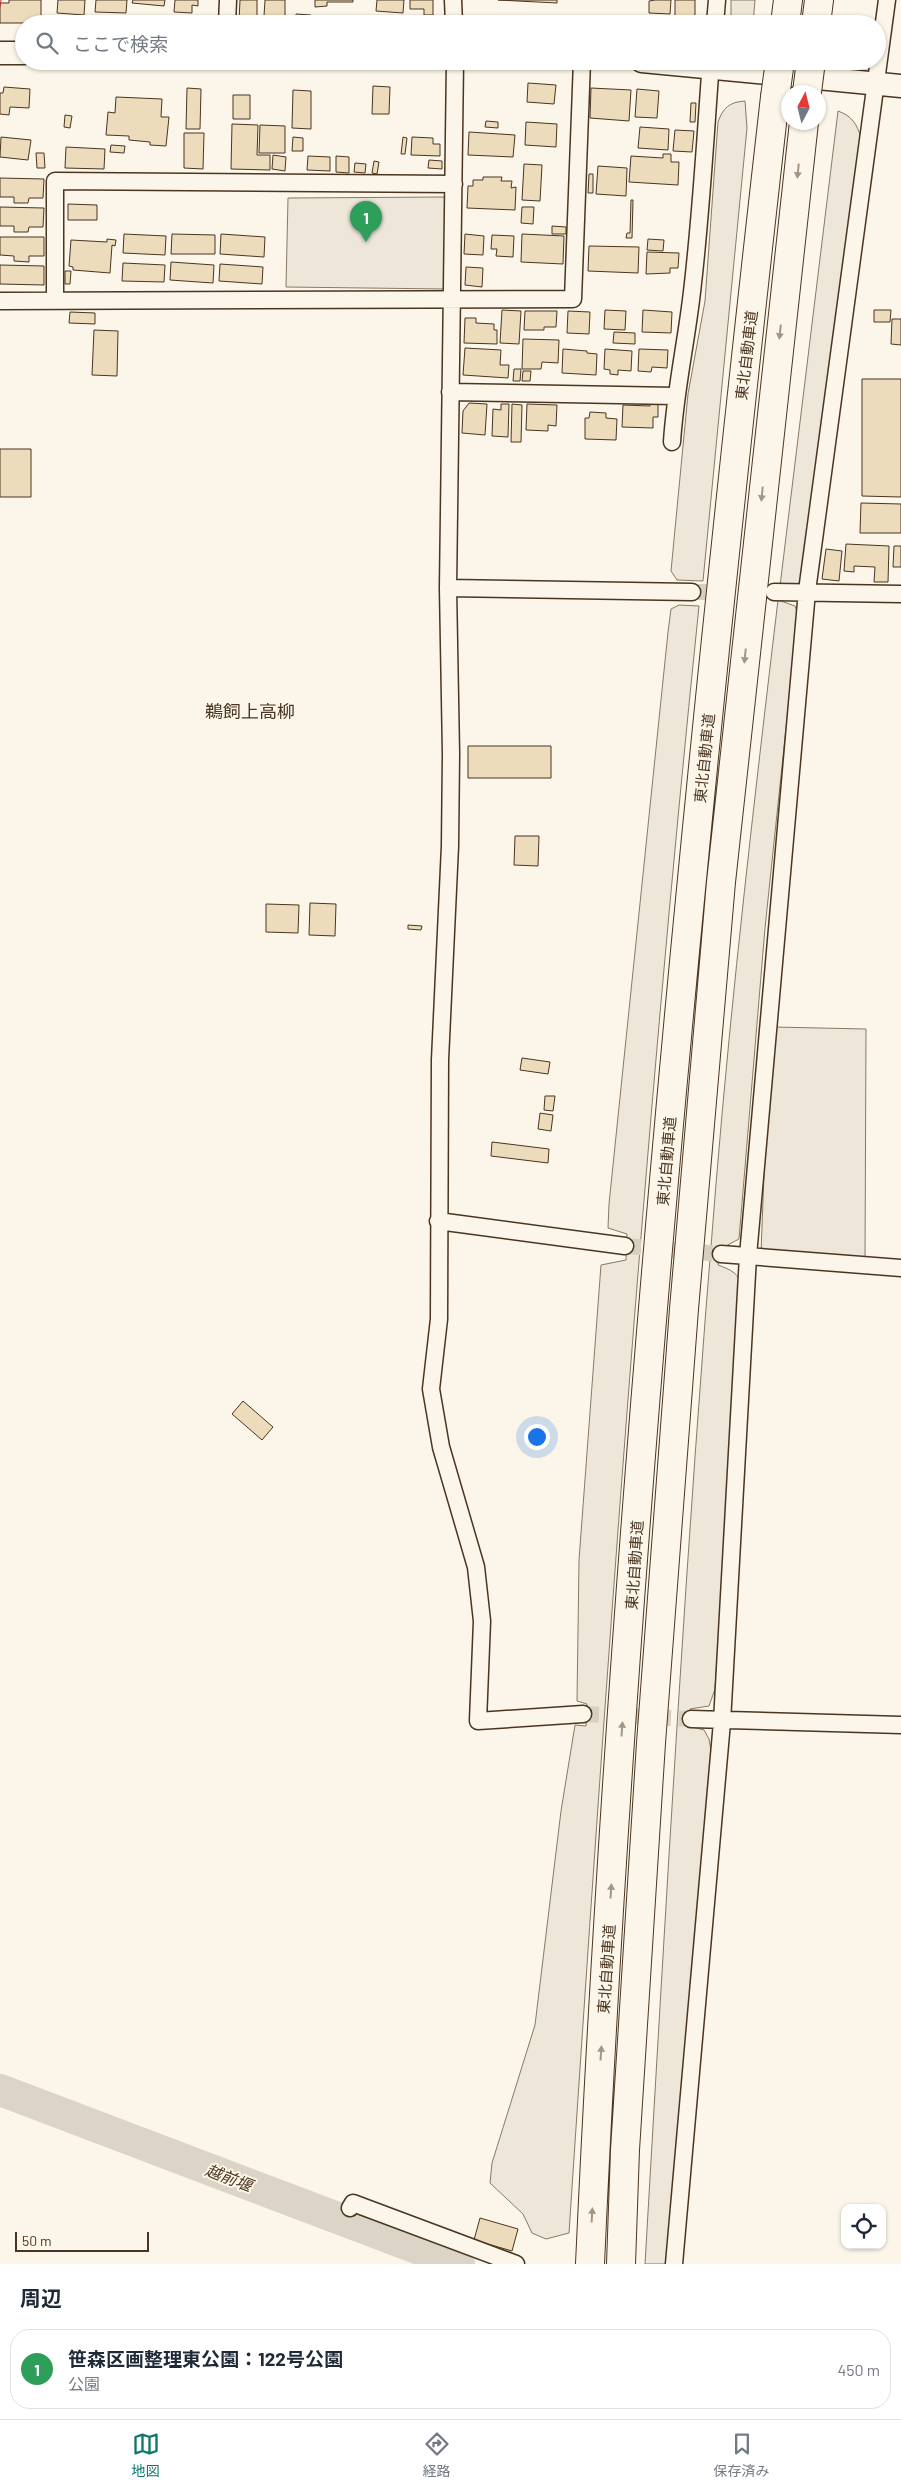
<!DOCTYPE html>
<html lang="ja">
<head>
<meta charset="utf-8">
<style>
  body { margin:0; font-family:Barlow,"Noto Sans JP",sans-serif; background:#f6f6f7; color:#1f2937 }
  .controls { position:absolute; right:15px; bottom:15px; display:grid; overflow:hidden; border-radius:10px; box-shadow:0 1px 4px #0004 }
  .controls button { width:45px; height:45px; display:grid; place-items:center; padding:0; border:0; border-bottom:1px solid #e0e1e3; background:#fff; color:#1f2937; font:25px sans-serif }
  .compass { position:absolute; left:781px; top:85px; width:45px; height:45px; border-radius:50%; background:#fff; box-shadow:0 1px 4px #0004; rotate:7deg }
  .scale { position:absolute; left:15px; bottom:12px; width:134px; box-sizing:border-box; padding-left:5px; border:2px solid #4a3520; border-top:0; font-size:14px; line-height:18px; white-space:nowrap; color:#4a3520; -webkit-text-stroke:4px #fbf6e9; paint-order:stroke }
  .you { position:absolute; left:536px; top:1436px; width:18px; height:18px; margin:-12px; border:4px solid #fff; border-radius:50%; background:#1a73e8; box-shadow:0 0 0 8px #1a73e833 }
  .badge { display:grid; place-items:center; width:32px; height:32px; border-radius:50%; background:#0f766e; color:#fff; font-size:16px; font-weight:700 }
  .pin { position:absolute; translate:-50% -41px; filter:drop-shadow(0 1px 2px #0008) }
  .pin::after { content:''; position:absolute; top:26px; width:18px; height:15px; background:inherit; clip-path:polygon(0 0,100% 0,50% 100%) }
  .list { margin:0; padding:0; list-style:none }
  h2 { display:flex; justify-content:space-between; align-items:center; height:65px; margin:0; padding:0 20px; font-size:21px }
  h2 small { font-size:16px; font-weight:400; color:#747a83 }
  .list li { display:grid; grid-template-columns:32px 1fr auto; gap:15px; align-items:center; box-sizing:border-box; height:80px; margin:0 10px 10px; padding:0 10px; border:1px solid #e0e1e3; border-radius:20px }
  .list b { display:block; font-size:19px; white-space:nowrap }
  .list p { margin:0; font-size:16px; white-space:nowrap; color:#747a83 }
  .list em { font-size:16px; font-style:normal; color:#747a83 }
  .icon { flex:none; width:28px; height:28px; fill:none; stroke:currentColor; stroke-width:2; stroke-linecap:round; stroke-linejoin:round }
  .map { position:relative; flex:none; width:901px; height:2264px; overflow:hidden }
  .search { position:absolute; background:#fff; box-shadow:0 1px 4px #0004; left:15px; right:15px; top:15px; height:55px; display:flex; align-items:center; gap:12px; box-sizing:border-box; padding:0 18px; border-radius:28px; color:#747a83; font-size:19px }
  .sheet { height:155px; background:#fff }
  nav { display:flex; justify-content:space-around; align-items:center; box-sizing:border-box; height:70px; border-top:1px solid #e0e1e3; background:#fff; font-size:14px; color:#747a83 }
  nav a { display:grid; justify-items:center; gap:2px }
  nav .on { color:#0f766e }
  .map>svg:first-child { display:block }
</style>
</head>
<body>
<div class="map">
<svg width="901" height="2264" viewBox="0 0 901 2264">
  <rect width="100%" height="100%" fill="#fbf6e9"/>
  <path fill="#ede6d9" stroke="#887966" d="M731 0H755L753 24H731Z
    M745 101 747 128 703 581 677 580 671 571 688 394 705 301 718 122C723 108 729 102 745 101Z
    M838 111C852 116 857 124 861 138L801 582 791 587 780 586Z
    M446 197V289L286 287 288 198Z
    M778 600 795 606 798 614 765 928 739 1239 722 1248 718 1265C731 1270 740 1273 741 1288L715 1689 709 1706 690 1709 689 1726 704 1730 709 1739 712 1756 669 2264H645C666 1904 686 1544 716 1184 732 989 755 794 778 600Z
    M679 605 699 606C643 1147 605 1690 569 2233L546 2239 532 2233 523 2214 490 2183 492 2163 535 2025 561 1811 575 1725 586 1726 587 1704 577 1701 579 1560 601 1265 626 1260 627 1234 608 1228 609 1204 668 632 671 609Z
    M774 1027 866 1029 865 1262 761 1253 764 1174Z"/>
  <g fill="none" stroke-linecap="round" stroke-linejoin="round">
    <path stroke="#dcd4c6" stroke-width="32" d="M0 2090 459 2264"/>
  </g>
  <path fill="#ecdcbc" stroke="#4a3520" d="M9 0H41V23H0V3H9Z
    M58 0H85L84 15 57 13Z
    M96 0H127L126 13 95 12Z
    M133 0H165L164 6 132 3Z
    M175 0H198V6L192 5V13L174 12Z
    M240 0H257V21H239Z
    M265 0H285V16H264Z
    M315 0H353V2H327V6L315 7Z
    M377 0H404L403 13 376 11Z
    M410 0H433V15H424V9H410Z
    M498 0H557V3Z
    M655 0H671L670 14 649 13V1Z
    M675 0H695V19H702V24H675Z
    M296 14 311 15V24H296Z
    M528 83 556 85 554 104 527 102Z
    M373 86 390 87 389 114H372Z
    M4 87 30 89 29 108 10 107 9 115 0 114V93H3Z
    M187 88 201 89 200 129H186Z
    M591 88 631 90 629 121 590 118Z
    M637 89 659 91 657 118 635 117Z
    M293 90 311 91V129L292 128Z
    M233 95H250V119H233Z
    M116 97 162 99 161 117H169L166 146 150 145V142L129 140V136L106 135 108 112 115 113Z
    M691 103H696L695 122H690Z
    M65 115 72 116 70 128 64 127Z
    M486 121 498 122V128L485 127Z
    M526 122 557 124 556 147 525 145Z
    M232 124 258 125 257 155H270V170L231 169Z
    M260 125 285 126V153H259Z
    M640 127 669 129 668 150 638 148Z
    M675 130 694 131 692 152 673 151Z
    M469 132 515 135 513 157 468 155Z
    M184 133H204L203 169 184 168Z
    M1 137 31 140 28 160 0 157Z
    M293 137 303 138V151H292Z
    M403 137 407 138 405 154H401Z
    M412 137 433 138V144H440V156L411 155Z
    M111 145 125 146 124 153 110 152Z
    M66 147 105 149 104 169 65 168Z
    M36 153H44L45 168H37Z
    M663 154H671V162H679L678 185 629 182 631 156 663 158Z
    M273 155 286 157 285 171 272 169Z
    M308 156 330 157V171L307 170Z
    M336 156 349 157V173L336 172Z
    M429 160 442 161V169L428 168Z
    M374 161 379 162 377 174 372 173Z
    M355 163 366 164 365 173 354 172Z
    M524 164 542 165 540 201 522 200Z
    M598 166 627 168 626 196 596 194Z
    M589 174H593V193H588Z
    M483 177H502L501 181H512L511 188 516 187 515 210 467 208 468 186H473V180H483Z
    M0 178 44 179 43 198H29L28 203H14V197H0Z
    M631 200H633L632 238H626L627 233H630Z
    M68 204 97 205V220H68Z
    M0 207 44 208 43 227H29L28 232H14V226H0Z
    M522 207H534L533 224 521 223Z
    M552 226 566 227V234H552Z
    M124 234 166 236 165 255 123 253Z
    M172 234 215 235V254H171Z
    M221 234 265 237 264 257 220 254Z
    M465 234 484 236 483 255 464 254Z
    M522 234 564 236 563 264 521 262Z
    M492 235 514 236 513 257 496 256 497 249H491Z
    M0 237H44V256H29V262L14 261V256L0 255Z
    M107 239 116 240 115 246 112 245 110 273 73 270V267L69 266 71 240 107 242Z
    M648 239 664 240 663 251 647 250Z
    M589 246 639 247 638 273 588 271Z
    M647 252 679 253 678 268H670V273L646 274Z
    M171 262 214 265 213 283 170 280Z
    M123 263 165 265 164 282 122 281Z
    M220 264 263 267 262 284 219 281Z
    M0 265 44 266V285L0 284Z
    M466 267 483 268 482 287 465 285Z
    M65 271H71L70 284H65Z
    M502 310 521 311 519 344 500 343Z
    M605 310 626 311 625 330 604 329Z
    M643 310 672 312 671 333 642 332Z
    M874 310H891L890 322H874Z
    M525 311H557L556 327H544V330H524Z
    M568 311 590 312 589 334 567 333Z
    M70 312 95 313V324L69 323Z
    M465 318H476V323L494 324V330H497V344L464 343Z
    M892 319H901V345L891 344Z
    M94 330 118 331 117 376 92 375Z
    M614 332 635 333V344L613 343Z
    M523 339 559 340 558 363 542 362 541 369H522Z
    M465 348 501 350 500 365H509L508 378 463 375Z
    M563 349 587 351V353L597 354 596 375 562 373Z
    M605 349 632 351 631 371 618 370V375L610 374V370L604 369Z
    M639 349 668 350 667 368 652 367 651 372 638 371Z
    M514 369H521L520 381H513Z
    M523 371H531L530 381H522Z
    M862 379H901V497L862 496Z
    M469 403 487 404 485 435 462 433 463 411Z
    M501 404H509L508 437 492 436 493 409 501 410Z
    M512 404 522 405 521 442H511Z
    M527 404 557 405 556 426 548 425V431L526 430Z
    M650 404H658V417H653V428L622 427 623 405 650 406Z
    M590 412 606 413V418L617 419 616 440 585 439V418H589Z
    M0 449H31V497H0Z
    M861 503 901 504V533H860Z
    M846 544 889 546 888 582H874L875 567 854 566V572L844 571Z
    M894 546H901V567H893Z
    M826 549 842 551 839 581 822 579Z
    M468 746H551V778H468Z
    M515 836H539L538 866 514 865Z
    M310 903 336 904 335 936 309 935Z
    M266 904 299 905 298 933 266 932Z
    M408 925 422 926 421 930 408 929Z
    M522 1058 550 1062 548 1074 520 1070Z
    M545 1096H555L553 1111 544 1110Z
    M540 1113 553 1115 551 1131 538 1129Z
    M492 1142 549 1149 548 1163 491 1156Z
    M243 1401 273 1427 262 1440 232 1414Z
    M480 2218 518 2229 512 2251 474 2240Z"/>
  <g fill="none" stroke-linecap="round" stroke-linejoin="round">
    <path stroke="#d8cfc1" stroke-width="16" stroke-dasharray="16 8" stroke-linecap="butt" d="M692 592H761
      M625 1246 721 1254
      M583 1714 691 1719"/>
    <g stroke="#4a3520" stroke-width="19">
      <path id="street" d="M453 0 454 24
        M227 24 228 0
        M715 24 717 0
        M455 61 448 588 451 754 450 846 440 1060 439 1319 431 1389 441 1447 476 1567 482 1621 478 1721 583 1714
        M0 301 573 299 582 61
        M55 301V181L454 184
        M450 392 675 396
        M672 442C675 394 685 348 691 300 701 220 705 141 711 61
        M448 588 692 592
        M774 592 901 594
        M438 1221 625 1246
        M721 1254 901 1268
        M691 1719 901 1725
        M350 2208 353 2203 516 2264
        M674 2264 722 1722 748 1256 807 591 887 0"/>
    </g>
    <g stroke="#4a3520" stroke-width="25">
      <path id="secondary" d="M0 53H24
        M642 61 901 86"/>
    </g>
    <g stroke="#4a3520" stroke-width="30">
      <path id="highway" d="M785 24 788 0
        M816 24 819 0
        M590 2264C623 1540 693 817 775 97
        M621 2264 625 2150 651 1743 684 1309 721 882 804 122"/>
    </g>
    <use href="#street" stroke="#fbf6e9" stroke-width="16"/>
    <use href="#secondary" stroke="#fbf6e9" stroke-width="22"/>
    <use href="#highway" stroke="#fbf6e9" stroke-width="28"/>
    <g stroke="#4a3520" stroke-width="30" stroke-linecap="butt">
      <path id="highway-bridge" d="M807 92 811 61
        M775 97 780 61"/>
    </g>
    <use href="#highway-bridge" stroke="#fbf6e9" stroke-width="28"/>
    <path stroke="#c62828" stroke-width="1" stroke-dasharray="18 4 2.5 4" stroke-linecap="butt" d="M0 7 1 0"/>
  </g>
  <defs><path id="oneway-solid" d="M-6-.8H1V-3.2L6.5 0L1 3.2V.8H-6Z" transform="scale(1.25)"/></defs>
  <g fill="#a29684">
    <use href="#oneway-solid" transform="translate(798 171) rotate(96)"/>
    <use href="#oneway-solid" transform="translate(780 332) rotate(96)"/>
    <use href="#oneway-solid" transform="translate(762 494) rotate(96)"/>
    <use href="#oneway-solid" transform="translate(745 656) rotate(96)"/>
    <use href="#oneway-solid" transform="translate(622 1729) rotate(-86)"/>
    <use href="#oneway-solid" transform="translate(611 1891) rotate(-86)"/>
    <use href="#oneway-solid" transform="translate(601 2053) rotate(-86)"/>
    <use href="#oneway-solid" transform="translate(592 2215) rotate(-87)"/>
  </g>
  <g text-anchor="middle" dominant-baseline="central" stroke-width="4" stroke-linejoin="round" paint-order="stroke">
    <g font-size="15" fill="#4a3520" stroke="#fbf6e9">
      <text transform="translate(746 355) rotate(-83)">東北自動車道</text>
      <text transform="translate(704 758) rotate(-84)">東北自動車道</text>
      <text transform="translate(666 1161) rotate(-85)">東北自動車道</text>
      <text transform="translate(634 1565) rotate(-86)">東北自動車道</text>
      <text transform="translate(606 1969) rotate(-86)">東北自動車道</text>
    </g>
    <g font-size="16" font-style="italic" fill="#4a3520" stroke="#fbf6e9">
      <text transform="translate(229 2177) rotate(21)">越前堰</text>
    </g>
    <g font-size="18" fill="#4a3520" stroke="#fbf6e9">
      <text x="250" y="711">鵜飼上高柳</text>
    </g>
  </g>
</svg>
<div class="controls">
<button><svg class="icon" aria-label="locate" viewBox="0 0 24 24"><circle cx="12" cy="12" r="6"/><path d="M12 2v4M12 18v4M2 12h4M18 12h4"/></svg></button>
</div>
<svg class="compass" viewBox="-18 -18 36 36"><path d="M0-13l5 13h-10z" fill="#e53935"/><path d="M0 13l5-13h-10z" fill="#747a83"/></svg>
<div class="scale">50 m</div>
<div class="you"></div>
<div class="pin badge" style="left:366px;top:242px;background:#2e9e5b">1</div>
<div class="search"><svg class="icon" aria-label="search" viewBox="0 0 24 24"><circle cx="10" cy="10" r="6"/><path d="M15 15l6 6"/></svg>ここで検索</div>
</div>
<section class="sheet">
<h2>周辺<small></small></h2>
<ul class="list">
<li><span class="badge" style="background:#2e9e5b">1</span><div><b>笹森区画整理東公園：122号公園</b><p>公園</p></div><em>450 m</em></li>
</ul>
</section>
<nav>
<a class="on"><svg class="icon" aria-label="map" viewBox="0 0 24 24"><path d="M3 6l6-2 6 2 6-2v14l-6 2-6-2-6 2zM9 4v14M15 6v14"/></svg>地図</a>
<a><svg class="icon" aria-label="directions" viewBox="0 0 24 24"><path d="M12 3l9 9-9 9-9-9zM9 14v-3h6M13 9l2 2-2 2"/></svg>経路</a>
<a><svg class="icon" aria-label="saved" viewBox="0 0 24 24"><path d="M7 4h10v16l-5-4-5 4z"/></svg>保存済み</a>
</nav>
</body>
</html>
